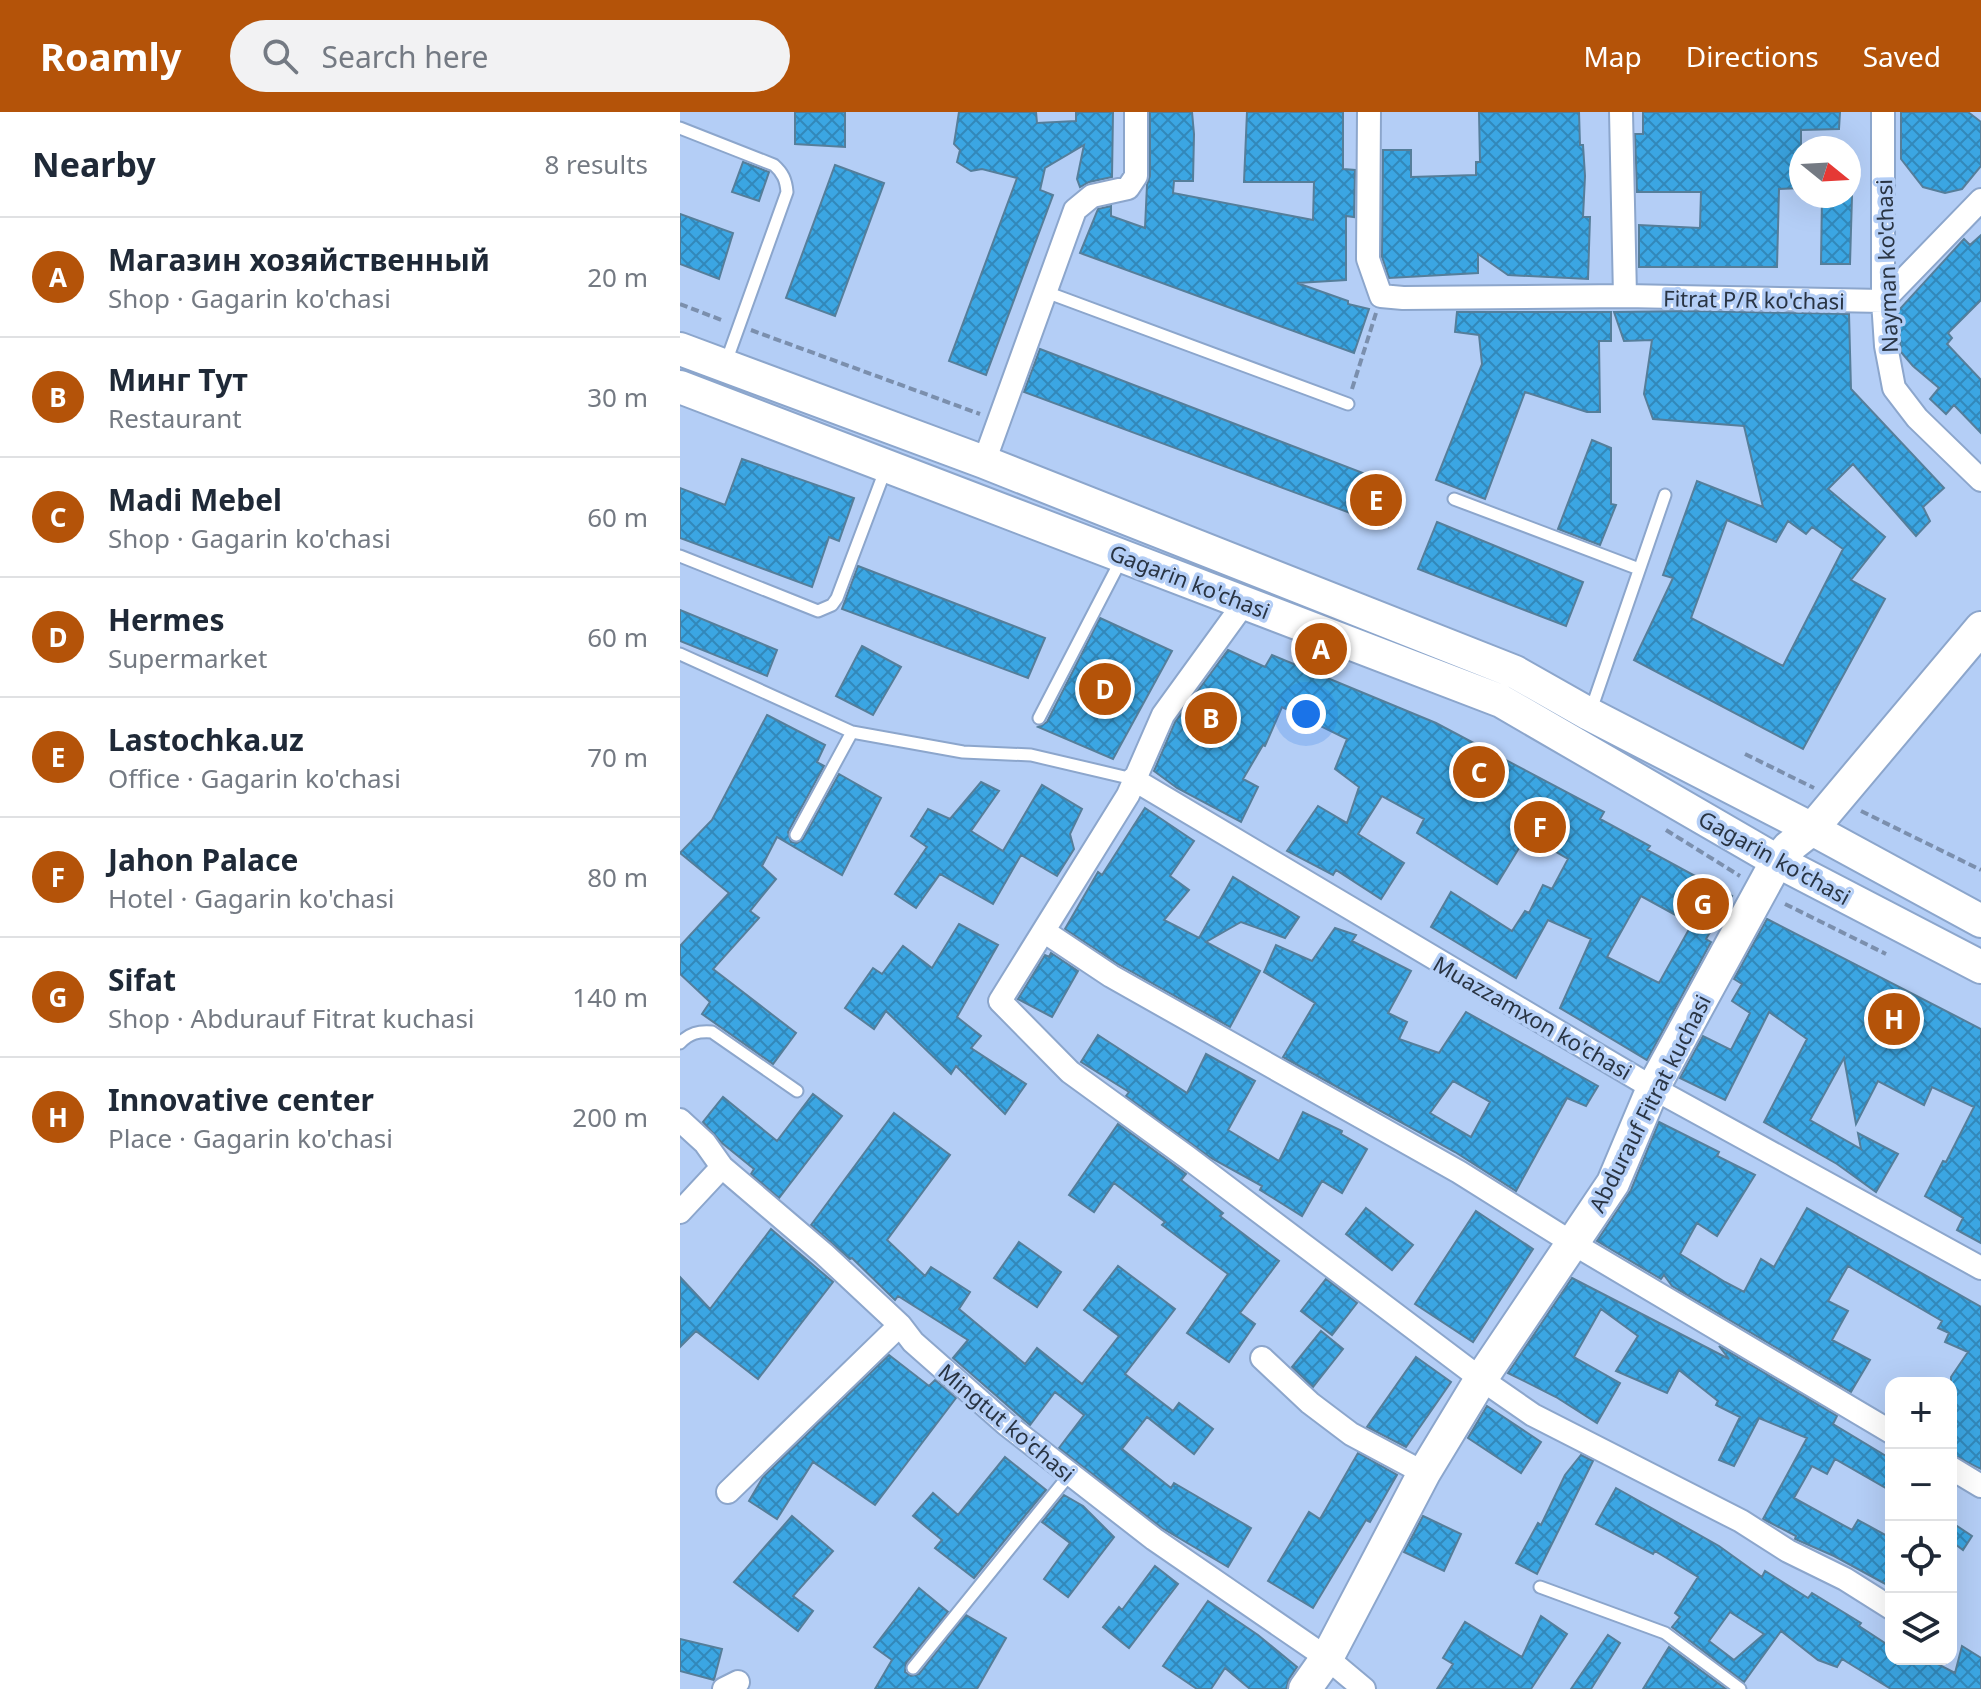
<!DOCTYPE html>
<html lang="en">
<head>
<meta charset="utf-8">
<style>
  body { margin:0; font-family:"Noto Sans",sans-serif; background:#f2f2f3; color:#1f2937 }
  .controls { position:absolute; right:24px; bottom:24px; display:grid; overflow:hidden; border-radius:16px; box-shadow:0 8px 32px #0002 }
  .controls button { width:72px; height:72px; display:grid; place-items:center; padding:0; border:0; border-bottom:2px solid #e0e1e3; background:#fff; color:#1f2937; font:40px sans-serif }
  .compass { position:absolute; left:1109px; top:24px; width:72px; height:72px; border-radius:50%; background:#fff; box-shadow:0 8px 32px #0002; rotate:108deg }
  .you { position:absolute; left:626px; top:602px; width:28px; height:28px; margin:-20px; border:6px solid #fff; border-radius:50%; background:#1a73e8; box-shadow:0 0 0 12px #1a73e833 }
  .badge { display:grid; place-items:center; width:52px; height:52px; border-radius:50%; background:#b45309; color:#fff; font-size:26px; font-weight:700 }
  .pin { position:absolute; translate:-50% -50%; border:4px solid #fff; box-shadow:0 2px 8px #0006 }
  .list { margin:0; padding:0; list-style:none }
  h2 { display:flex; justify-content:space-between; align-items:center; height:104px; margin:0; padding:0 32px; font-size:34px }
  h2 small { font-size:26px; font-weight:400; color:#747a83 }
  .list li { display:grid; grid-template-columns:52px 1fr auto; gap:24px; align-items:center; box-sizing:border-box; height:120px; padding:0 32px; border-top:2px solid #e0e1e3 }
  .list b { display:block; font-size:30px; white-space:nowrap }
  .list p { margin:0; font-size:26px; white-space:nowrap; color:#747a83 }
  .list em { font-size:26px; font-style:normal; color:#747a83 }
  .icon { flex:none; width:44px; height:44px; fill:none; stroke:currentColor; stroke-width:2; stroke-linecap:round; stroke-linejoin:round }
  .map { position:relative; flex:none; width:1301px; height:1577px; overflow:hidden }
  header { display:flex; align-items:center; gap:48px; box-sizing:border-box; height:112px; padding:0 40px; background:#b45309; color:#fff }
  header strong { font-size:38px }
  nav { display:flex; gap:44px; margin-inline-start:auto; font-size:28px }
  .search { width:560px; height:72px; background:#f2f2f3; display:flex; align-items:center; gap:20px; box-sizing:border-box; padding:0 28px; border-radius:44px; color:#747a83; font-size:30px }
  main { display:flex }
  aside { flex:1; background:#fff }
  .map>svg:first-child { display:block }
</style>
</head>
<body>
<header>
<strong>Roamly</strong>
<div class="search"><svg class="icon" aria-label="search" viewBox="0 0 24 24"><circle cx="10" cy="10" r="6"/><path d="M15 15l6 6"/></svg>Search here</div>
<nav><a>Map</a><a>Directions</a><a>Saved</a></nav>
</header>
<main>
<aside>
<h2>Nearby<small>8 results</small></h2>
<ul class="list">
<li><span class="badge">A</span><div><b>Магазин хозяйственный</b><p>Shop · Gagarin ko'chasi</p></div><em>20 m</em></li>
<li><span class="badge">B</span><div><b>Минг Тут</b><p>Restaurant</p></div><em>30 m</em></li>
<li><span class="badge">C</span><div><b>Madi Mebel</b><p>Shop · Gagarin ko'chasi</p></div><em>60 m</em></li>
<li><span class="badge">D</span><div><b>Hermes</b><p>Supermarket</p></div><em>60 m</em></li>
<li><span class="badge">E</span><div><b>Lastochka.uz</b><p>Office · Gagarin ko'chasi</p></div><em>70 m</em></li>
<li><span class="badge">F</span><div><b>Jahon Palace</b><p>Hotel · Gagarin ko'chasi</p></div><em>80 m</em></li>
<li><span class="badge">G</span><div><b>Sifat</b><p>Shop · Abdurauf Fitrat kuchasi</p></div><em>140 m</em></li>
<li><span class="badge">H</span><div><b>Innovative center</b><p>Place · Gagarin ko'chasi</p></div><em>200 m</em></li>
</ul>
</aside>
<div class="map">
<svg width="1301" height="1577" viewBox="0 0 1301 1577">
  <defs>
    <pattern id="building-cross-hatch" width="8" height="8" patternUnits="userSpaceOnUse" patternTransform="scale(2)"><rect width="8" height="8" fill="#3ba6e3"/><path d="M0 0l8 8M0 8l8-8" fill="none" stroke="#3288ba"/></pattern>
  </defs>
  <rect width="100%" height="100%" fill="#b4cef6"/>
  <path fill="url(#building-cross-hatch)" stroke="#557e9a" stroke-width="2" fill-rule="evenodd" d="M115 0H165V35L115 32Z
    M279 0H356L357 11 396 9V0H433L432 65 409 70 400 75 397 67 404 33 365 56 360 78 373 83 306 263 269 249 337 66 302 57 291 59 277 50 280 38 274 32Z
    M470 0H512L514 22 513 69H494L493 81 633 108 634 70H564L567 0H663V57L675 58 674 105 666 104V168L617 171 668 189V192L689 197 674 241 400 141 418 97 431 94V104L465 116 467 73 470 64Z
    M799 0H899L900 33H903L905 64 903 105H910L908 167 828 163 798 142V161L709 166 702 145 703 38H731V65L796 63V50H800Z
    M963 0H1160L1159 17 1121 18V76L1099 77 1097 155H959V113L1020 116 1021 80H957L955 22H963Z
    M1221 0H1288L1301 10V54L1282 77 1265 81 1243 75 1221 47Z
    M63 50 89 60 79 89 52 80Z
    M155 53 204 71 155 204 106 186Z
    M1142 84H1172L1170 152H1141Z
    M0 102 53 121 39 167 0 152Z
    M1301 123V188L1268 221 1272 226 1267 232 1301 268V321L1274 293 1266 302 1250 287 1259 276 1233 254 1221 240 1218 199 1284 127 1290 133Z
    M1017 199 1169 202 1171 277 1264 376 1243 395 1250 409 1236 424 1173 352 1148 377 1205 425 1171 468 1205 487 1123 637 954 548 993 466 983 463 1017 369 1083 395 1064 314 973 307 964 282 972 228 944 229 934 200ZM1047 408 1096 430 1108 409 1126 422 1132 415 1163 437 1103 554 1011 506Z
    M777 200H931V229H919L920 300H907L845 280 805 387 756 368 802 252 799 223 775 220Z
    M360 237 722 376 708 415 344 280Z
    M912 328 931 336V392L936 393 920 433 878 417Z
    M62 347 174 386 159 429 149 425 132 475 0 426V376L45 393Z
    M757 410 903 470 886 514 738 457Z
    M178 454 365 526 348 566 162 497Z
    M0 498 97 538 87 564 0 529Z
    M420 506 492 539 433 647 358 615 367 610Z
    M182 534 221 555 193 603 156 584Z
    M548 538 585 555 592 543 756 611 924 700 920 707 970 734 967 738 1052 784 1026 827 1031 830 967 948 880 896 911 827 868 808 836 866 751 815 771 780 832 819 845 799 849 801 863 773 872 777 888 747 847 723 817 772 737 721 744 707 702 684 678 722 724 751 701 787 656 758 653 763 607 739 638 694 667 711 679 675 655 657 667 627 602 595 585 634 583 633 563 667 578 675 561 710 497 676 474 659 495 610ZM961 784 1012 812 979 871 927 845Z
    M87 603 145 633 137 650 144 654 108 720 111 730 117 731 123 727 159 662 201 686 162 763 97 725 82 754 96 767 70 799 79 806 33 857 116 921 93 952 22 902 30 890 0 862V834L49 781 0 741 32 708Z
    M301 670 319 679 291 719 323 739 362 673 402 697 390 722 394 737 377 764 341 743 313 792 260 762 236 796 215 782 247 735 231 724 248 697 270 707Z
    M465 696 514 729 490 764 509 778 484 808 519 826 553 765 619 805 605 826 561 810 526 830 580 859 550 915 438 852 385 817 418 760 422 763Z
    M1087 807 1301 917V1131L1277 1118 1283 1106 1245 1084 1263 1049 1266 1050 1294 995 1252 975 1244 993 1198 969 1176 1012 1164 946 1130 1008 1181 1037 1178 1021 1218 1042 1196 1080 1157 1052 1084 1010 1127 927 1089 900 1045 988 1000 966 1023 924 1051 938 1070 901 1052 889 1062 872 1054 867Z
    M279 812 318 833 277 905 301 924 291 936 346 972 325 1002 276 954 271 962 206 899 194 917 165 896 193 856 202 862 223 834 252 856Z
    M655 816 676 823 672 829 731 859 708 901 727 910 719 927 759 941 786 900 918 974 906 994 887 986 836 1079 775 1040 603 945 635 891 584 860 596 833 632 849ZM773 969 810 990 791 1025 750 1001Z
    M371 841 398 859 372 905 338 887 365 843 369 845Z
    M418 923 507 981 526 942 575 969 548 1018 599 1049 623 1000 662 1019 661 1022 687 1037 662 1081 642 1069 622 1104 580 1078 582 1074 531 1046 446 984 449 980 401 950Z
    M133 982 162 1004 99 1086 71 1062 74 1057 42 1031 23 1010 43 985 97 1029Z
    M214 1001 270 1043 207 1128 245 1164 251 1155 290 1180 279 1197 345 1252 357 1236 402 1272 439 1224 404 1198 438 1154 495 1197 445 1262 493 1299 499 1291 533 1317 514 1342 467 1305 442 1337 491 1376 494 1371 571 1416 548 1455 482 1416 379 1336 404 1303 375 1280 350 1313 273 1246 288 1228 218 1184 215 1188 172 1146 170 1147 131 1113Z
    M979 1010 1039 1040 1037 1044 1075 1063 1037 1124 1017 1111 1000 1142 1045 1170 1064 1180 1081 1147 1094 1155 1127 1096 1301 1195V1357L1271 1342V1265L1288 1240 1265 1230 1269 1221 1258 1216 1262 1209 1168 1154 1148 1189 1168 1199 1152 1228 1190 1248 1171 1280 992 1174 984 1163 981 1167 917 1129 951 1078Z
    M438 1012 506 1062 501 1068 543 1101 540 1104 599 1149 560 1201 575 1212 549 1250 507 1221 548 1162 482 1113 485 1110 434 1071 414 1100 389 1083Z
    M686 1096 733 1133 712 1158 666 1122Z
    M796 1099 853 1137 793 1230 735 1192Z
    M91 1117 153 1170 78 1267 16 1219 0 1235V1165L30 1197Z
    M339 1130 381 1160 357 1195 314 1166Z
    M892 1166 1049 1247 1039 1234 1157 1304 1153 1312 1211 1347V1379L1155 1347 1147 1362 1132 1354 1114 1386 1172 1418 1178 1408 1211 1426V1475L1154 1444 1115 1427 1116 1424 1083 1407 1127 1326 1079 1306 1054 1354 1039 1348 1060 1305 1036 1293 1038 1289 999 1258 987 1281 936 1259 958 1224 921 1197 894 1245 940 1271 917 1311 876 1285 828 1261Z
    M646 1167 677 1191 652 1223 621 1199Z
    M641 1219 663 1237 633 1275 612 1255Z
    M209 1243 249 1274 255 1268 276 1286 195 1393 133 1350 97 1407 69 1389 83 1365Z
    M736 1245 771 1270 726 1335 687 1315Z
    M807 1294 861 1330 841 1361 788 1326Z
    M678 1341 717 1363 690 1410 686 1408 633 1496 588 1469 629 1400 640 1407Z
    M901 1343 913 1349 857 1462 836 1451 858 1411 861 1413 885 1363Z
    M325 1345 366 1378 294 1466 255 1436 262 1428 233 1404 253 1381 278 1403Z
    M936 1376 1039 1434 1082 1465 1085 1459 1128 1486 1132 1481 1181 1511 1179 1514 1211 1535V1547H1248L1275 1561 1282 1534 1301 1546V1577H1211L1162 1547 1157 1555 1138 1548 1101 1519 1064 1570 992 1515 1000 1505 995 1501 1018 1465 975 1439 973 1442 916 1412ZM1050 1500 1084 1522 1054 1548 1029 1529Z
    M384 1383 403 1394 434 1425 388 1485 364 1467 390 1431 362 1410Z
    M112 1404 153 1439 113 1484 133 1499 118 1519 54 1470Z
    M743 1404 781 1422 764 1459 724 1440Z
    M1271 1410 1292 1424 1283 1438 1271 1429Z
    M475 1454 498 1472 449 1536 423 1515 439 1495 442 1498Z
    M239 1476 268 1500 226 1551 225 1560 231 1564 239 1562 286 1503 326 1526 297 1577H195L212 1548 194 1535Z
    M528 1489 578 1523 617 1555 609 1567 606 1577H570L545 1556 531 1577H517L483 1554Z
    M861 1504 887 1522 851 1577H757L773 1552 763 1546 785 1510 842 1545Z
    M928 1523 940 1531 911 1577H891Z
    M0 1527 42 1537 34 1568 0 1559Z
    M989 1535 1046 1577H963Z"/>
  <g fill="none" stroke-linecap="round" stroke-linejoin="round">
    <g stroke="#8ca6cc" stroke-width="15">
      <path id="lane" d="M0 16 94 53C103 61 106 68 107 80L45 253
        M366 180 668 292
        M774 387 959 457
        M0 444 138 499 152 493 157 486 206 356
        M0 542 172 620 283 640 351 643 453 667
        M911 598 985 383
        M359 606 441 448
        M116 723 172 620
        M0 931C10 921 18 919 32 920L117 979
        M860 1475 985 1521 1060 1577
        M233 1556 390 1362"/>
    </g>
    <g stroke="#8ca6cc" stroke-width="26">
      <path id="street" d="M689 0 688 147 701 184 723 186 945 184 1203 189
        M941 0 945 184
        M1203 0V189L1206 234 1214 276 1237 306 1301 368
        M1203 189 1301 88
        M304 350 395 98 412 84 448 76 456 64V0
        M565 490 483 603 448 683 320 889 390 960 507 1045 801 1267 853 1303 1061 1409 1108 1439 1165 1467 1211 1496
        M453 667 973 976 1301 1156
        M365 820 431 864 779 1060 894 1132 1211 1320
        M0 1008 25 1031 42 1055 144 1142 220 1213 233 1230 326 1312 474 1427 647 1546 684 1577
        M0 1100 42 1055
        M582 1246 630 1291 671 1322 744 1361
        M1271 1356 1301 1374
        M48 1380 220 1213
        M44 1577 58 1570"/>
    </g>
    <g stroke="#8ca6cc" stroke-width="36">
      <path id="secondary" d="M0 237 304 350 835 560 909 602 1132 717 1301 809
        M0 275 821 589 1097 749 1301 855
        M625 1577 647 1546 744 1361 801 1267 933 1071 973 976 1097 749 1109 735 1132 717 1301 516"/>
    </g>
    <path stroke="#7b8fad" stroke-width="4" stroke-dasharray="8 4" stroke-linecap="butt" d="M0 192 44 209
      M71 218 300 302
      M672 277 696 201
      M1065 642 1134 676
      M1181 699 1301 758
      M986 718 1060 764
      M1105 792 1206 842"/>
    <use href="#lane" stroke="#fff" stroke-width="11"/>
    <use href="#street" stroke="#fff" stroke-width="22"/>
    <use href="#secondary" stroke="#fff" stroke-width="32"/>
  </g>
  <g text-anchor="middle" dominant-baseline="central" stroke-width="7" stroke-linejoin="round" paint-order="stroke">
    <g font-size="22" fill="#293443" stroke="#b4cef6">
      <text transform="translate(1206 154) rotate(-92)">Nayman ko'chasi</text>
      <text transform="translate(1074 187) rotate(1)">Fitrat P/R ko'chasi</text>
      <text transform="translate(510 469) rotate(21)">Gagarin ko'chasi</text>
      <text transform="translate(1095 745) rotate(29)">Gagarin ko'chasi</text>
      <text transform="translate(853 905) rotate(30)">Muazzamxon ko'chasi</text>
      <text transform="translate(969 991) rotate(-63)">Abdurauf Fitrat kuchasi</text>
      <text transform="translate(327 1310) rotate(40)">Mingtut ko'chasi</text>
    </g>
  </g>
</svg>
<div class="controls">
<button>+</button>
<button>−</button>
<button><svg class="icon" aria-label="locate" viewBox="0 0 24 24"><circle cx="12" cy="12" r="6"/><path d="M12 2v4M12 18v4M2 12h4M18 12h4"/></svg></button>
<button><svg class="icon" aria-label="layers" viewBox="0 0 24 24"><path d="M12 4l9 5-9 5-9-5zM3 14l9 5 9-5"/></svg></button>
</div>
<svg class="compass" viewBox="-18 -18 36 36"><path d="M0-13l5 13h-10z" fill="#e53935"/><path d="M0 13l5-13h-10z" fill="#747a83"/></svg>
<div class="you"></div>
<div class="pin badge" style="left:641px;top:537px">A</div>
<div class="pin badge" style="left:531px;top:606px">B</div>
<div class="pin badge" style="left:799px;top:660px">C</div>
<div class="pin badge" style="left:425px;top:577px">D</div>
<div class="pin badge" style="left:696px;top:388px">E</div>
<div class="pin badge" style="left:860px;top:715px">F</div>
<div class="pin badge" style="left:1023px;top:792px">G</div>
<div class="pin badge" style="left:1214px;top:907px">H</div>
</div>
</main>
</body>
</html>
